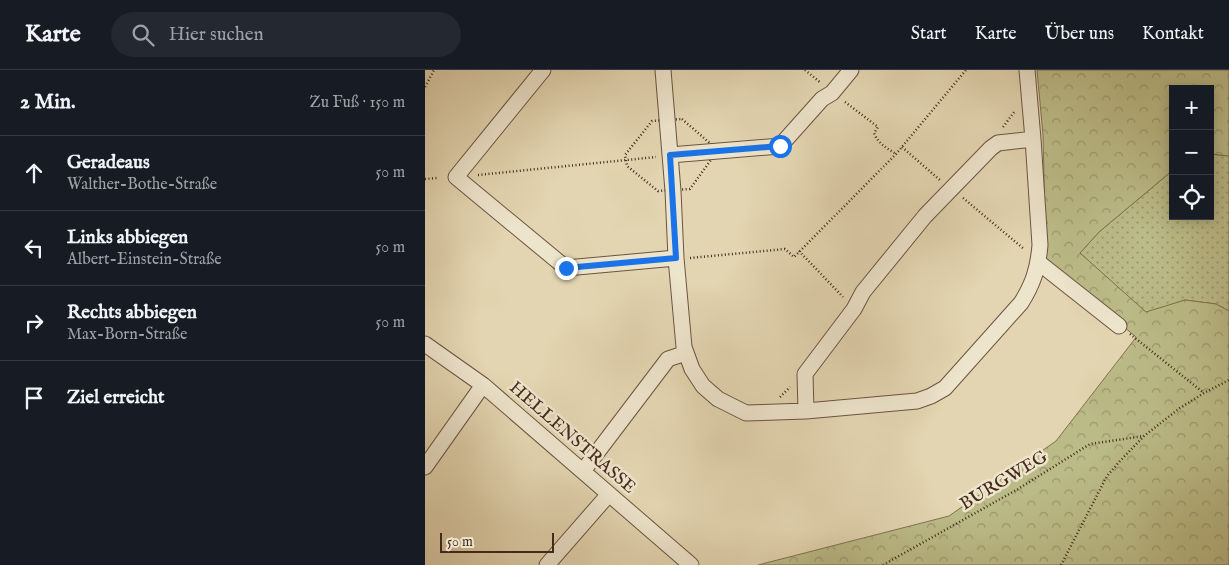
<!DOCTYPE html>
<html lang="de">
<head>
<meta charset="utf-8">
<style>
  body { margin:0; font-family:"IM FELL English",serif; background:#242831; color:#f1f3f6 }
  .controls { position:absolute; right:15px; top:15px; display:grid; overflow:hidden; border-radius:0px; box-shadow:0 2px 12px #0003 }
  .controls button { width:45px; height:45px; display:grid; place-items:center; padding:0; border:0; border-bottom:1px solid #363941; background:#171b24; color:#f1f3f6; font:25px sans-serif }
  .scale { position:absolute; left:15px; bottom:12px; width:114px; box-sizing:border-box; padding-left:5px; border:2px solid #45291b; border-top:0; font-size:14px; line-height:18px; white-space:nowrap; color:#45291b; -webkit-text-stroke:4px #ede4cc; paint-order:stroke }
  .stop { position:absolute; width:15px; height:15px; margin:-11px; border:4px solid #1a73e8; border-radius:50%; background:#fff }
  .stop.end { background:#1a73e8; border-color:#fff; box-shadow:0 1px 5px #0008 }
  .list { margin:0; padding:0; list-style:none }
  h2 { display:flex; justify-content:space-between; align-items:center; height:65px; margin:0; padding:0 20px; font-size:21px }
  h2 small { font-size:16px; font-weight:400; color:#9ea1a6 }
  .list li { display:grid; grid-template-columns:32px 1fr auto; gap:15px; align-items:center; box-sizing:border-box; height:75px; padding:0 20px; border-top:1px solid #363941 }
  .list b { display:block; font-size:19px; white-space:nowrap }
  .list p { margin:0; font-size:16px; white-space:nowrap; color:#9ea1a6 }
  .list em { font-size:16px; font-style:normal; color:#9ea1a6 }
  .icon { flex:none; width:28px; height:28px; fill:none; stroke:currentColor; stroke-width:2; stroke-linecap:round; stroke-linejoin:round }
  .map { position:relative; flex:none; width:804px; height:495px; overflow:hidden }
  header { display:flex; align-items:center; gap:30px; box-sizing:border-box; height:70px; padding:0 25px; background:#171b24; border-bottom:1px solid #363941 }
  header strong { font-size:24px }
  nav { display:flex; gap:28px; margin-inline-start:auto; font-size:18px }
  .search { width:350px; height:45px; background:#242831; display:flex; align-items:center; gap:12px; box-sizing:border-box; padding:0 18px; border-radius:28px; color:#9ea1a6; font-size:19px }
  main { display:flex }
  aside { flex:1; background:#171b24 }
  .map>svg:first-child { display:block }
</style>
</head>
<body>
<header>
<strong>Karte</strong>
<div class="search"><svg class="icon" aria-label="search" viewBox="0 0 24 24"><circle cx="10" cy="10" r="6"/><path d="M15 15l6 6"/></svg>Hier suchen</div>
<nav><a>Start</a><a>Karte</a><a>Über uns</a><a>Kontakt</a></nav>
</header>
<main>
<aside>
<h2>2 Min.<small>Zu Fuß · 150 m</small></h2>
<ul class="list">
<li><svg class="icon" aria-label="ahead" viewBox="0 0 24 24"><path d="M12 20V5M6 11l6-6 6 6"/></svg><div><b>Geradeaus</b><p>Walther-Bothe-Straße</p></div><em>50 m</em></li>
<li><svg class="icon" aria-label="left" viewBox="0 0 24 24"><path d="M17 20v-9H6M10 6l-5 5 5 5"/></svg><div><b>Links abbiegen</b><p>Albert-Einstein-Straße</p></div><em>50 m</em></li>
<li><svg class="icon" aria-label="right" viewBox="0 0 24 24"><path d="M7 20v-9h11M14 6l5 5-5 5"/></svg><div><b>Rechts abbiegen</b><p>Max-Born-Straße</p></div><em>50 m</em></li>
<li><svg class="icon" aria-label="arrive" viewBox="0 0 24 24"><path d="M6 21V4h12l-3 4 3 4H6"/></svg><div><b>Ziel erreicht</b></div></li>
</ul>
</aside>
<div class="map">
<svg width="804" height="495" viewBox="0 0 804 495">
  <defs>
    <pattern id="grass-dots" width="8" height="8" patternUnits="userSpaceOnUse" patternTransform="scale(1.25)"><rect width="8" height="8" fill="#bbbb87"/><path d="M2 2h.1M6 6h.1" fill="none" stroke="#9a986e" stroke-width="1.8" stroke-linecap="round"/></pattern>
    <pattern id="forest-crowns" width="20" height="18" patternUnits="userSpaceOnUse" patternTransform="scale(1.25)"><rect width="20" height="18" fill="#bbbb87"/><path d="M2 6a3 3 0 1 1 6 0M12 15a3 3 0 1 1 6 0" fill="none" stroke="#9a986e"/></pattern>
  </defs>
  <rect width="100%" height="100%" fill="#e3d5b1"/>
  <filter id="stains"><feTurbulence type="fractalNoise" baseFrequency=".004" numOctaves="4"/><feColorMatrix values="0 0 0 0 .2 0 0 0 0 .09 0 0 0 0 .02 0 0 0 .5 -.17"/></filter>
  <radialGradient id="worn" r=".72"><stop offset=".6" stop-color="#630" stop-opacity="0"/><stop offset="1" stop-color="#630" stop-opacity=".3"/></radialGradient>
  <path fill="url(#grass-dots)" stroke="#807251" d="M785 84 804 86V241L791 234 760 230 721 243 655 183 674 162 748 100V146H785Z"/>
  <path fill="url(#forest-crowns)" stroke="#807251" d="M612 0H804V86L785 84V19H748V100L674 162 655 183 721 242 760 230 791 234 804 241V495H333L524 446 631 371 709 270 711 267 620 191 621 188 618 65Z"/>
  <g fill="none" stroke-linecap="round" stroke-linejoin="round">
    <g stroke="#6c5440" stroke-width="17">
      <path id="minor" d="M118 0 31 107 141 198 251 188
        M238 0 248 121 251 188 259 277 267 299 278 316 293 329 321 343 381 341 492 331 506 326 520 318 596 233C608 214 613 199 615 175L608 69 602 0
        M245 85 355 76 397 29 407 23 426 0
        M613 192 694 256
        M0 274 58 315 266 495
        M381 341 380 304 429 239 438 222 500 146 566 78 573 73 608 69
        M0 397 58 315
        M158 401 243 289 261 283
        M122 495 184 424"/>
    </g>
    <path stroke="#45291b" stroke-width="2.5" stroke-dasharray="1 2.5" stroke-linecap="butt" d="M380 0 396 13
      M0 17 9 0
      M420 32 453 57 449 63C453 74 462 78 471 84
      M257 49 287 75 288 87 265 119 233 121 202 96 200 85 227 51Z
      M578 57 590 41
      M477 77 516 111
      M53 105 231 87
      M0 109 12 108
      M538 128 599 179
      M374 181 418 227
      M265 188 360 179 369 187 471 84 541 0
      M705 264 779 323
      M355 327 365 317
      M458 495 593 419 665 374 719 366
      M636 495 682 406 695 391 719 366 755 338 779 323 804 310"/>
    <use href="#minor" stroke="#ede4cc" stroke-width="15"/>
  </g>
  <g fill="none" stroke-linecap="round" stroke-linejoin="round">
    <path stroke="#1a73e8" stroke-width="6" d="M141 198 251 188 245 85 355 76"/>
  </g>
  <g text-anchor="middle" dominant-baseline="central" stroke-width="5" stroke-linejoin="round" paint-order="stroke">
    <g font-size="18" fill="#45291b" stroke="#ede4cc">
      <text transform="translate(147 368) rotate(41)">HELLENSTRASSE</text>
      <text transform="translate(579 411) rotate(-31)">BURGWEG</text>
    </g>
  </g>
  <rect width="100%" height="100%" filter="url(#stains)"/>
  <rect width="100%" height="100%" fill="url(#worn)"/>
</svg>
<div class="controls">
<button>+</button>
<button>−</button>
<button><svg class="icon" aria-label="locate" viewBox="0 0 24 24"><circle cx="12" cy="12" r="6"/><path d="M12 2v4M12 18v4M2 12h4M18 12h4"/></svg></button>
</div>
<div class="scale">50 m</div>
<div class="stop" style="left:355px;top:76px"></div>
<div class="stop end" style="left:141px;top:198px"></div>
</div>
</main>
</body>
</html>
